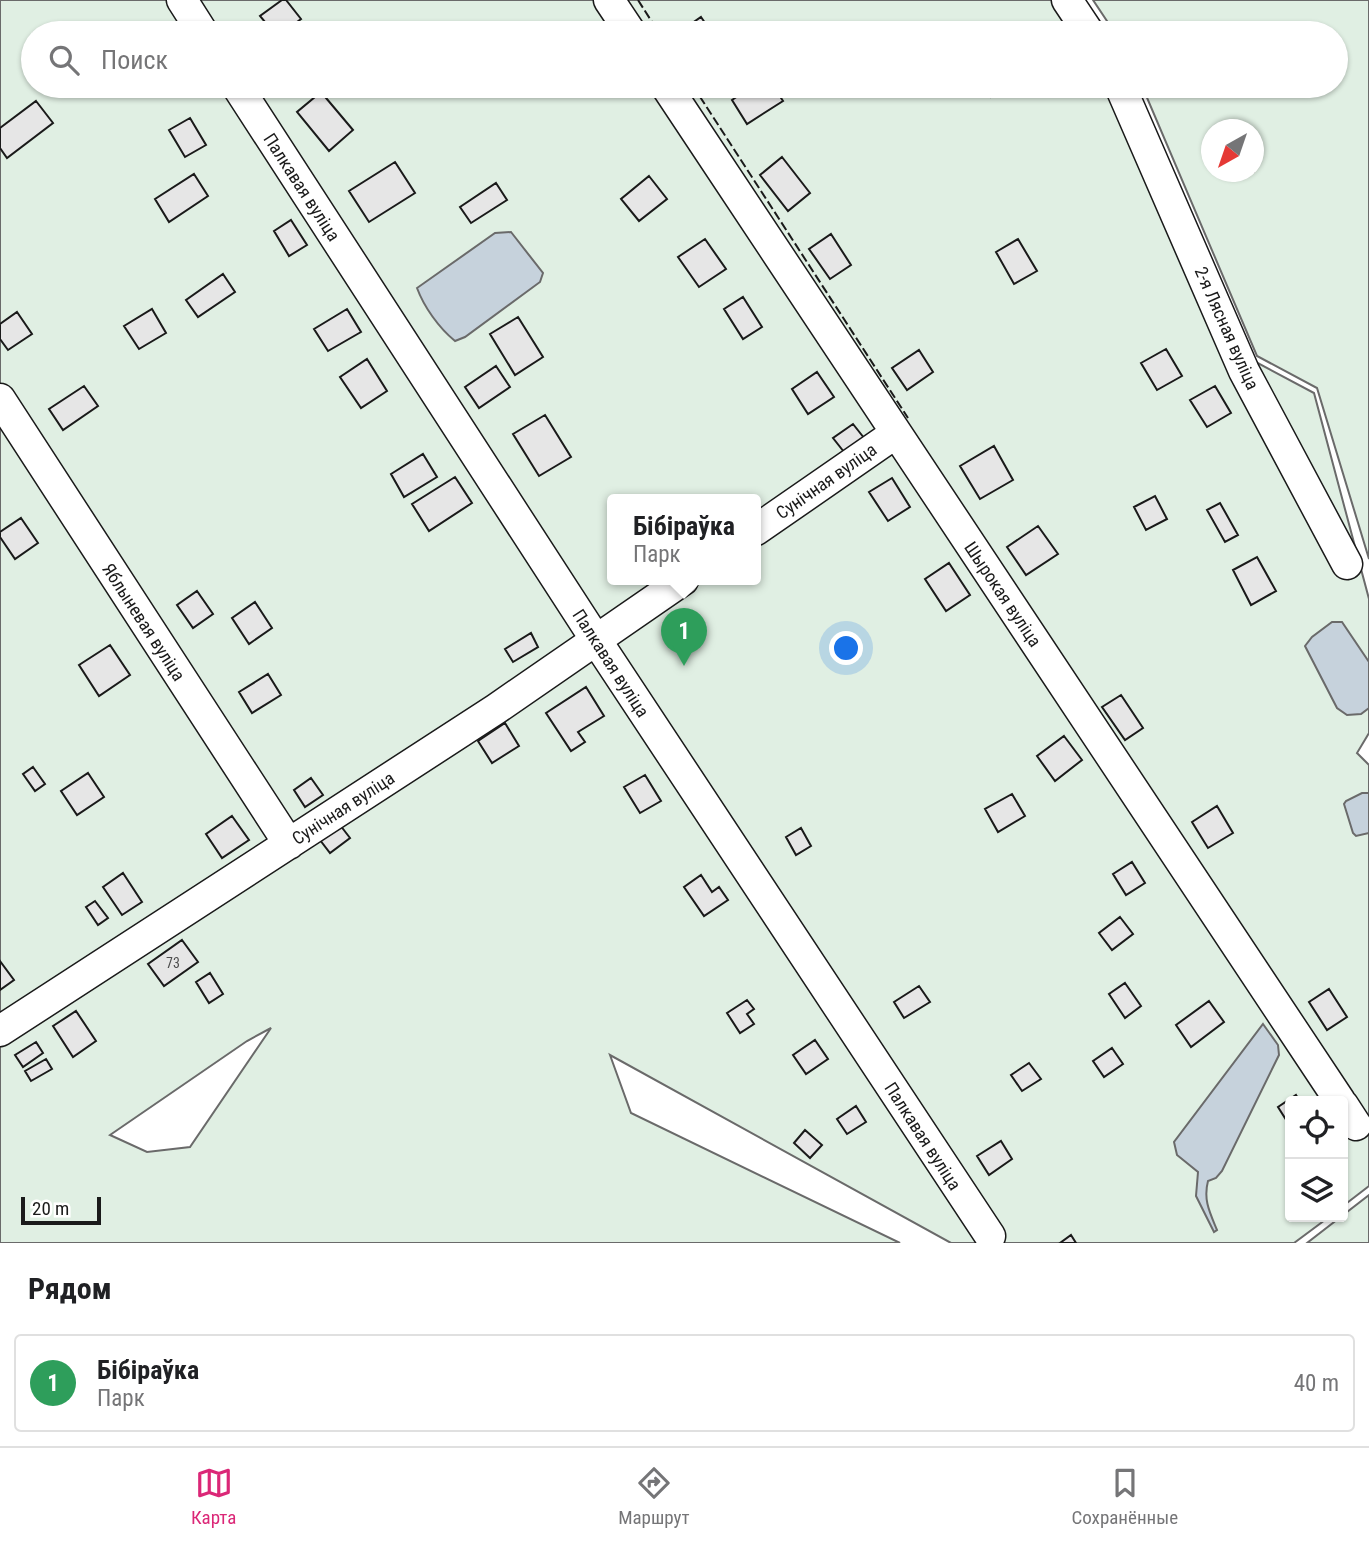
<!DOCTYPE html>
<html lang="ru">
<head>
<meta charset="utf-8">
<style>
  body { margin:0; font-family:"Roboto Condensed",sans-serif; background:#f6f6f6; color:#202124 }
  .controls { position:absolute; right:21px; bottom:21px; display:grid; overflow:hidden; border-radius:7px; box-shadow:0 2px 5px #0004 }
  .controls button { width:63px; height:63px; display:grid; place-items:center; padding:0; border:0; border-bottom:2px solid #e0e0e0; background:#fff; color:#202124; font:35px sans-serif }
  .compass { position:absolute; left:1201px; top:119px; width:63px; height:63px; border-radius:50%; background:#fff; box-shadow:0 2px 5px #0004; rotate:220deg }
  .scale { position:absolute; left:21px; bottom:18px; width:80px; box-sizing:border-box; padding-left:7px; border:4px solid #1a1a1a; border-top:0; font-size:19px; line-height:24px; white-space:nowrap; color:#1a1a1a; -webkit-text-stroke:5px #fff; paint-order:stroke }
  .you { position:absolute; left:847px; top:649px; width:24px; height:24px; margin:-18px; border:5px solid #fff; border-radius:50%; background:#1a73e8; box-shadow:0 0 0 10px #1a73e833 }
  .badge { display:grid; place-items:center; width:46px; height:46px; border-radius:50%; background:#db2777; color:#fff; font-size:23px; font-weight:700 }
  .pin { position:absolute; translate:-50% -58px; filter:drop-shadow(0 2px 4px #0008) }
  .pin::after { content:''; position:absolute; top:37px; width:24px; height:21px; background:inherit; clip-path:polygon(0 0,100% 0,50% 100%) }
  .popup { position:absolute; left:607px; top:494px; width:154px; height:91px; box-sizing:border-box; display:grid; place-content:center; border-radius:7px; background:#fff; filter:drop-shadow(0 2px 5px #0005); font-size:23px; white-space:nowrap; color:#757577 }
  .popup b { font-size:26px; color:#202124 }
  .popup::after { content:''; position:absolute; left:50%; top:100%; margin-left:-14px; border:14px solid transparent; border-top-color:#fff }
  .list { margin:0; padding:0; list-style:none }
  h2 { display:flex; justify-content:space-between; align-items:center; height:91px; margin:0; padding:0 28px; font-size:30px }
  h2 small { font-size:23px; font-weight:400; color:#757577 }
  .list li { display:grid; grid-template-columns:46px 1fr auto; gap:21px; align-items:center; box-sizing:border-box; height:98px; margin:0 14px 14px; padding:0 14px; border:2px solid #e0e0e0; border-radius:7px }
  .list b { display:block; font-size:26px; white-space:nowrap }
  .list p { margin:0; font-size:23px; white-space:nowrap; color:#757577 }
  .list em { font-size:23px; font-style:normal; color:#757577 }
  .icon { flex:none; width:38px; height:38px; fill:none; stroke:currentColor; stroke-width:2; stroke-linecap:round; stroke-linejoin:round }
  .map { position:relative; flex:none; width:1369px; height:1243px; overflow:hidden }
  .search { position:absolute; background:#fff; box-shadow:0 2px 5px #0004; left:21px; right:21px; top:21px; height:77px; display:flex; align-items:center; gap:18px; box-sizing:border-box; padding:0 24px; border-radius:38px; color:#757577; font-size:26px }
  .sheet { height:203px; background:#fff }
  nav { display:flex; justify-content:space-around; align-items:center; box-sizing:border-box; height:98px; border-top:2px solid #e0e0e0; background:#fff; font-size:19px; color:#757577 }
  nav a { display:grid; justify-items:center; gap:4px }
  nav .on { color:#db2777 }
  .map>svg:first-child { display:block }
</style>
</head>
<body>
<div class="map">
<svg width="1369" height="1243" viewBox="0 0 1369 1243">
  <rect width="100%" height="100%" fill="#fff"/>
  <path fill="#e0efe3" stroke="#6a6a6a" stroke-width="2" fill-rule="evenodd" d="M0 0H1084L1107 33H33V86H1135L1252 360 1314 393 1369 599V733L1357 753 1369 765V1186L1343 1206V1101H1290V1217H1329L1294 1243H951L610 1055 631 1113 900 1243H0ZM612 500H756V580H612ZM271 1028 190 1147 147 1152 110 1135 247 1041Z
    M1093 0H1369V559L1317 388 1257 356 1142 86H1336V33H1115ZM1212 130H1254V172H1212Z
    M1369 1195V1243H1307Z"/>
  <path fill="#c6d2dc" stroke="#6a6a6a" stroke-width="2" d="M511 232 543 273 540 282 465 337 455 341C439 328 424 307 417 288L495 233Z
    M1332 622H1342L1369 662V708L1361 714 1347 715 1337 708 1305 646 1312 637Z
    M1362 793H1369V833L1356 836 1353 833 1344 804 1346 801Z
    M1263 1024 1278 1045 1279 1055 1222 1171 1216 1178 1208 1181C1203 1200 1210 1213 1217 1230L1214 1232 1196 1196 1198 1172 1177 1155 1174 1142Z"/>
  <path fill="#e6e6e6" stroke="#1a1a1a" stroke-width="2" d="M282 0H286L301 19 282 33H274L260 16Z
    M701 17 712 33H678Z
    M753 86H773L783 101 747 124 732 100Z
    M985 86H1012L991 97Z
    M321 92 353 130 329 151 297 112Z
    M36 101 53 123 7 158 0 148V128Z
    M190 118 206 145 185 157 169 130Z
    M782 157 810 193 788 211 760 175Z
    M395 162 415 193 369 222 349 191Z
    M194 174 208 196 169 222 155 199Z
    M649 176 667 199 639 221 621 199Z
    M496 183 507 200 471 223 460 207Z
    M291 220 307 245 289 256 274 231Z
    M831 234 851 265 830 279 809 249Z
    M705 239 726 269 699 287 678 257Z
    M1018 239 1037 271 1014 284 996 252Z
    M223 274 235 292 198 317 186 300Z
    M743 297 762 327 743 339 724 309Z
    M152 309 166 333 139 349 124 326Z
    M347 309 361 332 328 351 314 329Z
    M17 312 32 334 8 350 0 339V324Z
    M518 317 543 357 515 375 490 334Z
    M1166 349 1182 376 1157 390 1141 363Z
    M919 350 933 372 907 390 892 368Z
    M367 359 387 391 361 408 340 377Z
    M496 366 510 387 479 408 465 387Z
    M817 372 834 397 808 414 792 389Z
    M84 386 98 406 63 430 49 409Z
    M1215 386 1231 413 1207 427 1190 400Z
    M545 415 571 457 539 476 513 434Z
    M853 424 868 443 848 457 833 438Z
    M994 446 1013 480 980 499 960 466Z
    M423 454 437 477 404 497 391 474Z
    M455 477 472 503 429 531 412 504Z
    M892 478 910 507 888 521 869 492Z
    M1155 496 1167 519 1146 530 1134 507Z
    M1220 503 1238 535 1225 542 1207 510Z
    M21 518 38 543 15 559 0 537V532Z
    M1038 526 1058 554 1026 575 1007 547Z
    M1257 557 1276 591 1251 605 1233 570Z
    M949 563 970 595 946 611 925 579Z
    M197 591 213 614 193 628 177 605Z
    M255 602 272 628 249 644 232 618Z
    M531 633 538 647 513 662 505 649Z
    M110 645 130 675 99 696 79 665Z
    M268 674 281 695 252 713 239 692Z
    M586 687 604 716 578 732 585 742 571 751 546 713Z
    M1121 695 1143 728 1125 740 1102 707Z
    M505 723 519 746 492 763 478 741Z
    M1064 736 1082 760 1055 781 1037 756Z
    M33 767 45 784 35 791 23 774Z
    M88 773 104 797 77 815 61 791Z
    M645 775 661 801 640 813 624 787Z
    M311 778 323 795 305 807 294 790Z
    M1012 794 1025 816 998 832 985 809Z
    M1217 806 1233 833 1208 848 1192 822Z
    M232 816 249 840 222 858 206 834Z
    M340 825 350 838 330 853 320 840Z
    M801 828 811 846 796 855 786 837Z
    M1132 862 1145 883 1126 895 1113 874Z
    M123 873 142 902 122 915 103 887Z
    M701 875 712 892 719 887 728 900 704 916 684 887Z
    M95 901 108 918 98 925 86 907Z
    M1120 917 1133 934 1112 950 1099 933Z
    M182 940 198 962 164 986 148 964Z
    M0 961 14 980 0 990Z
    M210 973 223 994 209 1003 196 982Z
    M1125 983 1141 1006 1125 1018 1109 994Z
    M919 986 930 1002 904 1018 894 1002Z
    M1329 989 1347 1017 1327 1030 1309 1002Z
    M747 1000 754 1009 747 1014 754 1024 740 1033 727 1013Z
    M1209 1001 1224 1022 1191 1047 1176 1025Z
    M76 1011 96 1041 73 1057 53 1026Z
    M815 1040 828 1059 806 1074 793 1055Z
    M36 1042 43 1053 23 1067 15 1055Z
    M1112 1048 1123 1064 1104 1077 1093 1061Z
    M46 1059 52 1069 31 1081 25 1071Z
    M1029 1063 1041 1079 1022 1091 1011 1075Z
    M1296 1095 1300 1101H1290V1126L1278 1107Z
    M856 1106 866 1122 847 1134 837 1119Z
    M805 1130 822 1145 810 1158 794 1143Z
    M1001 1141 1012 1159 989 1175 977 1156Z
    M1071 1235 1076 1243H1060Z"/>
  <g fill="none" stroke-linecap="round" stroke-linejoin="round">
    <g stroke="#1a1a1a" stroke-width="33">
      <path id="minor" d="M182 0 203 33
        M609 0 631 33
        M1067 0 1089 33
        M237 86 596 640 990 1236
        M666 86 1340 1101
        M1120 86 1244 371 1347 564
        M0 399 289 844
        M756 530 896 433
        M0 1031 496 709 683 580
        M1343 1105 1356 1125"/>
    </g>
    <use href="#minor" stroke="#fff" stroke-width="30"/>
    <path stroke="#1a1a1a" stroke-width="2" stroke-dasharray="9 3.5" stroke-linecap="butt" d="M638 0 659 33
      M693 86 908 418"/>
  </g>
  <g text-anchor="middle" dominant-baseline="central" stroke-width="5" stroke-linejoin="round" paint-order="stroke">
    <g font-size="14" fill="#4d4d4d">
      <text x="173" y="963">73</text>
    </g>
    <g font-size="18" fill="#1a1a1a" stroke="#fff">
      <text transform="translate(302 187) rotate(57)">Палкавая вуліца</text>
      <text transform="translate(1227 328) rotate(66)">2-я Лясная вуліца</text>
      <text transform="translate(826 481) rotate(-35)">Сунічная вуліца</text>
      <text transform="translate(1003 594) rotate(56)">Шырокая вуліца</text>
      <text transform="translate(144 622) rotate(57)">Яблыневая вуліца</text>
      <text transform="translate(611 663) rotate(57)">Палкавая вуліца</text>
      <text transform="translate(343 808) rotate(-33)">Сунічная вуліца</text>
      <text transform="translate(923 1136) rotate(57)">Палкавая вуліца</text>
    </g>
  </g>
</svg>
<div class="controls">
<button><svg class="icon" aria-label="locate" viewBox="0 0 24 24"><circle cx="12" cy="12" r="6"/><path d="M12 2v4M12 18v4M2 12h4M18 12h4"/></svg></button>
<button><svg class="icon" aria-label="layers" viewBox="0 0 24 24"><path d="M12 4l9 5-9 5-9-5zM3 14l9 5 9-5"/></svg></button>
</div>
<svg class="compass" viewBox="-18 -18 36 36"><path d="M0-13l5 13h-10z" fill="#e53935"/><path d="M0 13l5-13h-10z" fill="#757577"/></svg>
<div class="scale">20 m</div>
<div class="you"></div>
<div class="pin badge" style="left:684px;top:666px;background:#2e9e5b">1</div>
<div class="popup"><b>Бібіраўка</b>Парк</div>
<div class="search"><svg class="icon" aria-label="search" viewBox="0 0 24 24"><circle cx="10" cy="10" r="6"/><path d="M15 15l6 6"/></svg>Поиск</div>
</div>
<section class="sheet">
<h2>Рядом<small></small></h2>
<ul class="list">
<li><span class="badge" style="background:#2e9e5b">1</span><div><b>Бібіраўка</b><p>Парк</p></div><em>40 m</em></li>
</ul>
</section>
<nav>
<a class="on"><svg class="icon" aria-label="map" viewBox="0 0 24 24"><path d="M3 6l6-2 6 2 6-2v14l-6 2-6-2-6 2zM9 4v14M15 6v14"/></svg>Карта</a>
<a><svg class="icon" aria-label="directions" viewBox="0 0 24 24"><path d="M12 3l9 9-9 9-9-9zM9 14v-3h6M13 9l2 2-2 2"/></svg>Маршрут</a>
<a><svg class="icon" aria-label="saved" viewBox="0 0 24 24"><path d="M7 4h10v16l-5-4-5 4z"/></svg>Сохранённые</a>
</nav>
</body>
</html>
